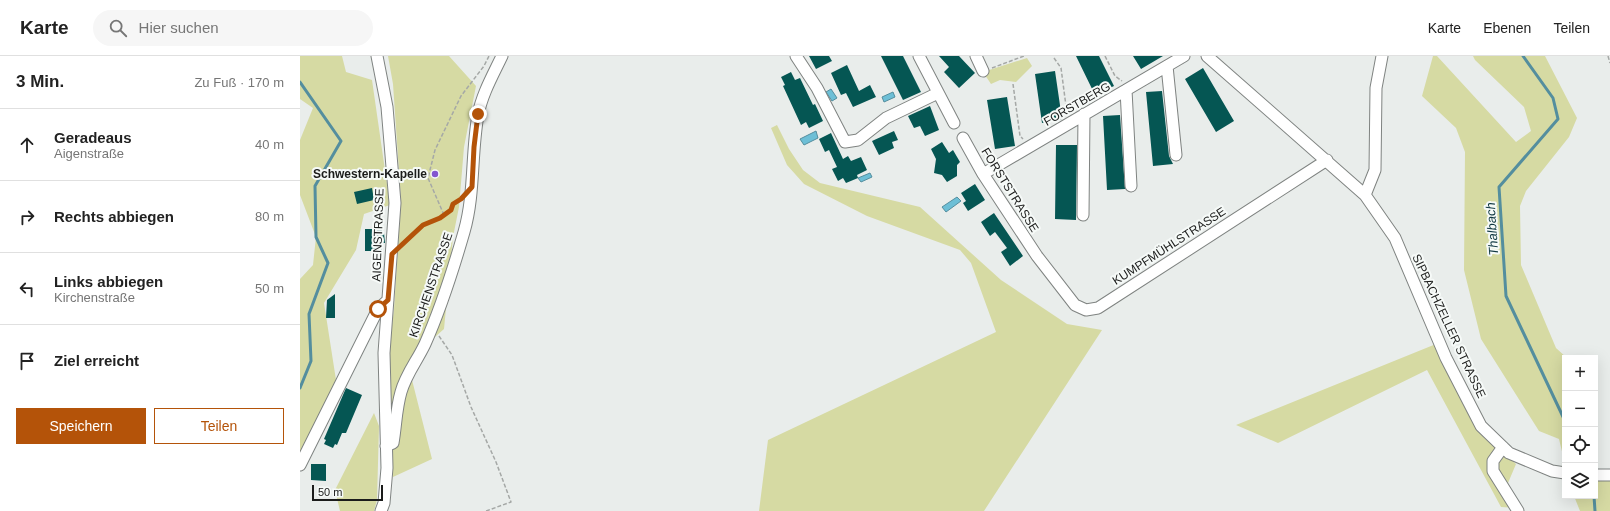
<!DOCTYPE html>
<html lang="de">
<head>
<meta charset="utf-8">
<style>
  body { margin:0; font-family:Arial,sans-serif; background:#f6f6f6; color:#222 }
  .controls { position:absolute; right:12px; bottom:12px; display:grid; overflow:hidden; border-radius:0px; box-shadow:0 4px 16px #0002 }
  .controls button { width:36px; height:36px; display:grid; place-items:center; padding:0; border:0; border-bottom:1px solid #e0e0e0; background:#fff; color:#222; font:20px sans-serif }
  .scale { position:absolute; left:12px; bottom:10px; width:71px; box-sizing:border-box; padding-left:4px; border:2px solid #1b1c1b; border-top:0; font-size:11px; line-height:14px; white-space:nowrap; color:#1b1c1b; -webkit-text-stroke:3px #f6faf8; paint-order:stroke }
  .stop { position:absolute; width:12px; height:12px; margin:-9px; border:3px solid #b45309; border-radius:50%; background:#fff }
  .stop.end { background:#b45309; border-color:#fff; box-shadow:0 1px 4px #0008 }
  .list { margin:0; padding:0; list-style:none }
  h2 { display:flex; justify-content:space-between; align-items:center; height:52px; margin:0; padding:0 16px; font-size:17px }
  h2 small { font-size:13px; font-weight:400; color:#767676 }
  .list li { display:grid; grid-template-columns:26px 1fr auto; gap:12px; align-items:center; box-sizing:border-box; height:72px; padding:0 16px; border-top:1px solid #e0e0e0 }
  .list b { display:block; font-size:15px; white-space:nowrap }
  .list p { margin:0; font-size:13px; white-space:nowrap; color:#767676 }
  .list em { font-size:13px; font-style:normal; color:#767676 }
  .actions { display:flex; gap:8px; padding:12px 16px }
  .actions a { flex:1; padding:9px 0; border:1px solid #b45309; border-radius:0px; text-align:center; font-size:14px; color:#b45309 }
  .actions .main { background:#b45309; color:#fff }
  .icon { flex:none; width:22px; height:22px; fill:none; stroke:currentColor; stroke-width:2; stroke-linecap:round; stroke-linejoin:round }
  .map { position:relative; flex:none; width:1310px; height:455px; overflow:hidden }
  header { display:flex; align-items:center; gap:24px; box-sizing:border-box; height:56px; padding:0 20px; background:#fff; border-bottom:1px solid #e0e0e0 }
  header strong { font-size:19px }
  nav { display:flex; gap:22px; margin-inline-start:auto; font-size:14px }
  .search { width:280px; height:36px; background:#f6f6f6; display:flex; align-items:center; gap:10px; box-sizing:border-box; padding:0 14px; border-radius:22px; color:#767676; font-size:15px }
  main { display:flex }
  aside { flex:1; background:#fff }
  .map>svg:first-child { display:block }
</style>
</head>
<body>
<header>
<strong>Karte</strong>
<div class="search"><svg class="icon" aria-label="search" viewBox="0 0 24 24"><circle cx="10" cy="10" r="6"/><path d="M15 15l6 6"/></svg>Hier suchen</div>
<nav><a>Karte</a><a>Ebenen</a><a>Teilen</a></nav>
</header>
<main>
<aside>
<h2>3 Min.<small>Zu Fuß · 170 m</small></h2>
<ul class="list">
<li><svg class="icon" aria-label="ahead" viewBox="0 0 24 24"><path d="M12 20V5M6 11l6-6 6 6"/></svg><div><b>Geradeaus</b><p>Aigenstraße</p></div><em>40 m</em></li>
<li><svg class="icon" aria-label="right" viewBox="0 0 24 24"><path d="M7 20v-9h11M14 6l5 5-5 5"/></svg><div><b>Rechts abbiegen</b></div><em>80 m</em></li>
<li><svg class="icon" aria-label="left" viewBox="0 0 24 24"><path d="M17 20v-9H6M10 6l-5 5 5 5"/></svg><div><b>Links abbiegen</b><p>Kirchenstraße</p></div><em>50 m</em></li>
<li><svg class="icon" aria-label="arrive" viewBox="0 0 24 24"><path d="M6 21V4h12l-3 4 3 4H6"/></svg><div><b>Ziel erreicht</b></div></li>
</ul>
<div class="actions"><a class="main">Speichern</a><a>Teilen</a></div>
</aside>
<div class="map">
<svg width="1310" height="455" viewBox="0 0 1310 455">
  <rect width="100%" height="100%" fill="#e9edeb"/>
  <path fill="#d6daa3" d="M0 0H42L46 16 72 24 90 149 64 158 56 194 24 247 36 324 0 403V223L13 209 16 181 0 139V84L13 52 0 43Z
    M88 0H149L176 30 164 91 159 151 153 181 144 273 127 288 111 320 132 403 93 421 89 294 94 253 101 145 93 28Z
    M1133 0H1137L1216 86 1231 75 1224 51 1175 4 1173 0H1245L1277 62 1269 81 1226 135 1220 150 1221 209 1256 292 1267 302H1265V408L1259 383 1239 375 1181 283 1164 214 1165 96 1156 72 1122 40Z
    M727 2 732 10 716 26 700 24 691 28 683 16Z
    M477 69 489 93 503 114 520 127 620 151 701 224 767 268 802 274 684 455H459L468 384 696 276 671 207 660 194 567 160 504 128 487 109 471 72Z
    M1136 288 1178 373 1216 408 1208 427 1219 448 1216 452 1201 451 1127 314 978 387 936 369Z
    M74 357 79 370 77 444 74 455H40L35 434Z
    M1295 422 1310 423V455H1280L1274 440H1295Z"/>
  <path fill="#6dbfd6" stroke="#548e9e" d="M531 33 537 42 532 45 526 36Z
    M593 36 595 41 584 46 582 41Z
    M516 75 518 82 504 89 500 83Z
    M570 117 572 121 561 126 558 122Z
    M657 141 661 145 646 156 642 151Z"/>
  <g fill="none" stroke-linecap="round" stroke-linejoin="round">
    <path stroke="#548e9e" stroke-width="3" d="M1223 0 1253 42 1258 63 1199 131 1206 240 1265 365
      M0 26 41 85 15 130 16 181 28 207 9 258 11 305 0 332
      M1294 440 1295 455"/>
  </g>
  <path fill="#055653" d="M509 0H529L532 5 516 13Z
    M581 0H603L621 36 603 44Z
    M639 0H659L675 17 659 32 644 16 649 11Z
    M776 0H799L814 30 795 39Z
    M833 0H863L841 13Z
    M547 9 559 35 570 29 576 41 553 51 546 37 541 39 531 17Z
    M903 12 934 65 916 76 885 23Z
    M755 15 762 63 742 67 735 18Z
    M491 16 495 24 500 22 513 49 515 48 523 65 509 72 506 66 501 69 483 30 485 29 481 21Z
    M862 35 869 100 873 108 853 110 846 36Z
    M707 41 715 90 695 93 687 44Z
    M630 50 639 74 625 80 620 70 614 72 608 60Z
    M820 59 825 133 807 134 803 60Z
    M594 75 598 84 592 86 594 92 579 99 572 85Z
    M531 77 543 103 548 100 551 105 561 101 567 114 557 119 558 122 546 127 543 122 538 125 532 113 537 111 529 94 525 96 519 83Z
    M642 86 649 97 653 94 660 106 657 109V120L647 126 642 119 634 117 636 103 631 93Z
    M756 89H777L776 164 755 163Z
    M675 128 685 144 668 155 663 147 666 145 661 137Z
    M72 132 74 144 57 148 54 136Z
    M694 157 723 200 710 210 701 196 707 192 695 176 690 180 681 166Z
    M65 173H82V177H84L85 187H82V195H65Z
    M35 238V262H26L27 244Z
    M46 332 62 339 46 377H42L37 389 35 388 33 392 24 388 26 384 24 383Z
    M11 408H26V425L11 424Z"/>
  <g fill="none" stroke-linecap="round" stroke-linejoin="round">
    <g stroke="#7f8381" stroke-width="13">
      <path id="minor" d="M77 0 87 51 95 147 84 297 87 412 84 447 81 455
        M496 0 517 32 545 86 558 84 586 62 638 37
        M619 0 654 67
        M676 0 683 15
        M907 0 1065 139 1095 182 1146 302 1181 370 1209 397 1252 415 1265 417
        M867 10 876 99
        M826 34 831 130
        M663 82 683 118 737 200 775 249 786 254 798 252 1027 104
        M683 118 884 0
        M1065 139 1075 114 1076 32 1082 0
        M783 159 784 58
        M86 390 93 387C96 370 96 353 101 336 106 318 117 305 125 288 141 252 153 214 164 176 175 138 171 98 178 59 182 38 193 19 202 0
        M1203 391 1193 405V415L1218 455
        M0 409 78 253 88 244
        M1295 419H1310"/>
    </g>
    <path stroke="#a5a8a6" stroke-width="1.5" stroke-dasharray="4 2" stroke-linecap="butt" d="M805 0 815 20 822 25
      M1308 0 1310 7
      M754 2 761 12 766 50 770 55
      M692 12 724 0
      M713 28 720 80 723 83
      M144 159 128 122 135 94 161 40 184 10 189 0
      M102 189 123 169 140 161 151 154 153 148 161 143
      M139 280 152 299 171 351 196 406 211 446 186 455"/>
    <use href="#minor" stroke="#fff" stroke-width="11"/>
  </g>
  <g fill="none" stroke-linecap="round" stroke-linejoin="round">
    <path stroke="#b45309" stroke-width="5" d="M78 253 88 244 92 198 123 169 140 162 151 154 153 148 161 143 172 131 174 91 178 58"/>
  </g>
  <circle fill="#8356cf" stroke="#f6faf8" stroke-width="1.5" cx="135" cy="118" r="4"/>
  <g text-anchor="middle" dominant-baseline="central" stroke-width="4" stroke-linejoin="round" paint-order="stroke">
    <g font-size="12" fill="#1b1c1b" stroke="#f6faf8">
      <text transform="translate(777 48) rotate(-30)">FORSTBERG</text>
      <text transform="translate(710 134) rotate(58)">FORSTSTRASSE</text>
      <text transform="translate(78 179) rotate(-88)">AIGENSTRASSE</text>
      <text transform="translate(869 190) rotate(-33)">KUMPFMÜHLSTRASSE</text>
      <text transform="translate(131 229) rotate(-71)">KIRCHENSTRASSE</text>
      <text transform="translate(1149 270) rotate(65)">SIPBACHZELLER STRASSE</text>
    </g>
    <g font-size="12" font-weight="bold" fill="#1b1c1b" stroke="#f6faf8" text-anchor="end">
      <text x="127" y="118">Schwestern-Kapelle</text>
    </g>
    <g font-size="13" font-style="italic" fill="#113842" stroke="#f6faf8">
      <text transform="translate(1192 173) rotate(-94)">Thalbach</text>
    </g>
  </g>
</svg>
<div class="controls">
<button>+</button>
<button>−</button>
<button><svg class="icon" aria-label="locate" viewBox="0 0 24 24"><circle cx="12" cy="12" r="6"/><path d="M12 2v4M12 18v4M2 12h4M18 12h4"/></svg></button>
<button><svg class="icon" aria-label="layers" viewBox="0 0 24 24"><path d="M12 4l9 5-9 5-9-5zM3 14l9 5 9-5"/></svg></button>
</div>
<div class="scale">50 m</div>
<div class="stop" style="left:78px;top:253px"></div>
<div class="stop end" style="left:178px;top:58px"></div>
</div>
</main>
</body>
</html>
